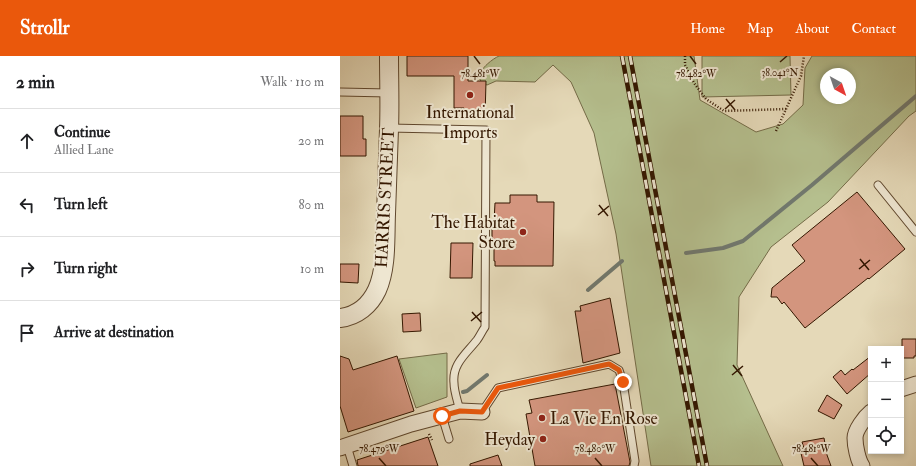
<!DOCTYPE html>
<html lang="en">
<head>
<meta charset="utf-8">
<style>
  body { margin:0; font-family:"IM FELL Double Pica",serif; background:#f6f6f6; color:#202124 }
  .controls { position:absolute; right:12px; bottom:12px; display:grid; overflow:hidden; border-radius:0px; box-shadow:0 2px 6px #0003 }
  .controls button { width:36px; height:36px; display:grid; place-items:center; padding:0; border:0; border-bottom:1px solid #e0e0e0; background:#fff; color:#202124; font:20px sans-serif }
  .compass { position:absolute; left:480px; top:12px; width:36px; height:36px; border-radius:50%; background:#fff; box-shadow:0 2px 6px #0003; rotate:140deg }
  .stop { position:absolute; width:12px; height:12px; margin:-9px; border:3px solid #ea580c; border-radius:50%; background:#fff }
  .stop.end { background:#ea580c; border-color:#fff; box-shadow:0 1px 4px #0008 }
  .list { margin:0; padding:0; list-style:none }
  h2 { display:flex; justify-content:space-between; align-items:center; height:52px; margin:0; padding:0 16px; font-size:17px }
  h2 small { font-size:13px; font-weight:400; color:#757577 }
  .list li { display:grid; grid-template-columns:26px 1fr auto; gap:12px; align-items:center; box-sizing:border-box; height:64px; padding:0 16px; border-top:1px solid #e0e0e0 }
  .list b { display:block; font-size:15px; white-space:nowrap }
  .list p { margin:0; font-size:13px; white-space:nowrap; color:#757577 }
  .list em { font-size:13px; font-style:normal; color:#757577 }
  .icon { flex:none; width:22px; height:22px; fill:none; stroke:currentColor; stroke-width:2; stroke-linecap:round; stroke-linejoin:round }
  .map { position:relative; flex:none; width:576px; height:410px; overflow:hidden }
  header { display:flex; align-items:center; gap:24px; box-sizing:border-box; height:56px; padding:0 20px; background:#ea580c; color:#fff }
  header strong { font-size:19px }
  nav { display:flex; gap:22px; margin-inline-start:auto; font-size:14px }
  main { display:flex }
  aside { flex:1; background:#fff }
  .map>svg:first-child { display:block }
</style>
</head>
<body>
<header>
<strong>Strollr</strong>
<nav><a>Home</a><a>Map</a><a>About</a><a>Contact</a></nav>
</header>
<main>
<aside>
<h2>2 min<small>Walk · 110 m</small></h2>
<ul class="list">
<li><svg class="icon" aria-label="ahead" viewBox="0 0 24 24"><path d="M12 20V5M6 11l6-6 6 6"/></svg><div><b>Continue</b><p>Allied Lane</p></div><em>20 m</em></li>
<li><svg class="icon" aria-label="left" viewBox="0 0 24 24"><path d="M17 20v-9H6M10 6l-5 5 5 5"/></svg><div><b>Turn left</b></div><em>80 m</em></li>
<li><svg class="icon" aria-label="right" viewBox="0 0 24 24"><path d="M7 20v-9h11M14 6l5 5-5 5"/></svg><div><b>Turn right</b></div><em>10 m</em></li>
<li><svg class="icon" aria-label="arrive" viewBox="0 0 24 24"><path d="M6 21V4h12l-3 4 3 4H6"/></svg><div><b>Arrive at destination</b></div></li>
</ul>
</aside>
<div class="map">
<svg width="576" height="410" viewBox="0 0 576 410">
  <rect width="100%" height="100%" fill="#e5d9b8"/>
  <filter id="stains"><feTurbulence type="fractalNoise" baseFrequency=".005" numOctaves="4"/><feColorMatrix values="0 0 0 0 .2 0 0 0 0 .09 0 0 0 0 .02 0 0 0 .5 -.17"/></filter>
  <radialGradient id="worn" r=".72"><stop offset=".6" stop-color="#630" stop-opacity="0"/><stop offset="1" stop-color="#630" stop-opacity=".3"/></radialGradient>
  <path fill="#b5bf8e" stroke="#746b47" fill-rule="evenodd" d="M159 0H354L360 44 416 76 443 68 463 49 465 12 472 0H576V55L569 60 488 146 431 191 399 241 397 309 443 410H311L276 178 254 77 231 26 213 9 195 26 156 25 147 29C128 22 150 4 159 0ZM486 18H510V42H486Z
    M362 0H450L451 39 362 41Z
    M107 297V341L76 352 59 303Z"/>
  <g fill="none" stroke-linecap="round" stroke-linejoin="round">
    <path stroke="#71786e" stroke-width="4" d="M346 197 383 192 403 185 472 129 576 40
      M248 234 282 205
      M123 336 127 335 147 319"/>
  </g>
  <path fill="#d3957e" stroke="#341700" d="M67 0H128V25H146L145 62H124V52H114V20H67Z
    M0 60H23V83H26V100H0Z
    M517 136 565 193 529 223 528 222 465 272 444 246 442 248 437 241H431L432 232 465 205 452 189Z
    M170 139H197V146H214L213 210H155V205H154V187H152V166H154L155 147H170Z
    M111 187H133L132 222H110Z
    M0 208H19L18 227 0 226Z
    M270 242 280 297 243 307 235 255H241L240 250Z
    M80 257 81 275 63 276 62 258Z
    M562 283H576V300H574V302H562Z
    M0 300 9 303 13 314 57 300 74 355 8 376 0 350Z
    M531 300V317L507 338 493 321 501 314 505 319 512 313 513 314Z
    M275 328 290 406 289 410H195L186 358 192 357 189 344Z
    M487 339 502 349 494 363 478 355Z
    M88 381 98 410H18L17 404Z
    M484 382 487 399 491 410H464L460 393 464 392 462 386Z
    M158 399 162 410H130V408Z"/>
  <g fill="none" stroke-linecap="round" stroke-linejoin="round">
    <g stroke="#60482e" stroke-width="9">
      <path id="service" d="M0 36 49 37
        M49 72 146 74 145 271C142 275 140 280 137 284 126 298 112 308 114 327 114 336 118 346 120 355
        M538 129 576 176
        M142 356 158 332 269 308 279 314 283 326 295 405 294 410
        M102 360 109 383
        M7 390 13 410"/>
    </g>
    <g stroke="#60482e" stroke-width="17">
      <path id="minor" d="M561 333 576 328
        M0 392 71 368 120 355 142 356
        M522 410C518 404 515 390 515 382 515 374 525 361 531 356"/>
    </g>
    <g stroke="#60482e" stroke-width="20">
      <path id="tertiary" d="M0 262C17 260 30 249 37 234 47 212 45 182 46 158 47 130 48 102 49 73 50 49 49 24 49 0"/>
    </g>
    <path stroke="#341700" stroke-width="2.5" stroke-dasharray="1 2" stroke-linecap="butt" d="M345 0V9L354 27 366 43 384 55 446 53
      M436 75 461 20 464 0
      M89 378 92 384"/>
    <use href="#service" stroke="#eee6d1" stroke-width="7"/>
    <use href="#minor" stroke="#eee6d1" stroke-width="15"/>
    <use href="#tertiary" stroke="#eee6d1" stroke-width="18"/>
    <g stroke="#341700" stroke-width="4.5">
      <path id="rail" d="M282 0 359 410
        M290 0 367 410"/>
    </g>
    <use href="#rail" stroke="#eee6d1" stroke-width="3" stroke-dasharray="9" stroke-linecap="butt"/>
  </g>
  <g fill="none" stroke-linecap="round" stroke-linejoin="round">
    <path stroke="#ea580c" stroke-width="5" d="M102 360 120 355 142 356 158 332 269 308 279 314 283 326"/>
  </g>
  <path fill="none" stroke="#341700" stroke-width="1.5" d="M134 0 140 8M350 0 356 8M440 6 447 0M386 43 395 54M385 53 395 44M259 149 268 160M258 159 269 150M520 203 529 214M519 213 530 204M132 256 141 266M131 265 142 256M393 309 402 320M392 319 403 310M39 402 46 410M255 402 262 410M471 402 478 410"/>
  <g fill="#8f2418" stroke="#eee6d1" stroke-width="1.5">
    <circle cx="130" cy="39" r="4"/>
    <circle cx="183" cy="176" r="4"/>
    <circle cx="202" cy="362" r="4"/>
    <circle cx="203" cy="383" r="4"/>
  </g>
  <g text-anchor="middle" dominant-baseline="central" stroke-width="4" stroke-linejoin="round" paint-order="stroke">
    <g font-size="17" fill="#341700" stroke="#eee6d1" text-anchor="end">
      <text x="130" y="56" text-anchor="middle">International<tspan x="130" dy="20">Imports</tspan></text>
      <text x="175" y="166">The Habitat<tspan x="175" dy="20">Store</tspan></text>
      <text x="210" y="362" text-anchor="start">La Vie En Rose</text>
      <text x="195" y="383">Heyday</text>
    </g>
    <g font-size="17" fill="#341700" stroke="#eee6d1">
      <text transform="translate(45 142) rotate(-87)">HARRIS STREET</text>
    </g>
  </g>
  <g font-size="10" text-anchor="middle" fill="#341700" stroke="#eee6d1" stroke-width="4" stroke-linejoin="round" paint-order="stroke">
    <text x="440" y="20">38.041°N</text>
    <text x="140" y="21">78.481°W</text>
    <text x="356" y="21">78.482°W</text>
    <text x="39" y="396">78.479°W</text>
    <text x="255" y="396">78.480°W</text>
    <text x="471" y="396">78.481°W</text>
  </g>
  <rect width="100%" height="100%" filter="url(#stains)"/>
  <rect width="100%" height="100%" fill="url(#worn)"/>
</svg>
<div class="controls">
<button>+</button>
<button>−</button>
<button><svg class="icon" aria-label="locate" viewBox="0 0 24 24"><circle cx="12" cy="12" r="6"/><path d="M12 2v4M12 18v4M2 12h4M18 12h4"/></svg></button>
</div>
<svg class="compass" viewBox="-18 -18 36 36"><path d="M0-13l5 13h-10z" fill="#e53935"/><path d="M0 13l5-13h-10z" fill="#757577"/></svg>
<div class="stop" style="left:102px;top:360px"></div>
<div class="stop end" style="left:283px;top:326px"></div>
</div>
</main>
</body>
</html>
